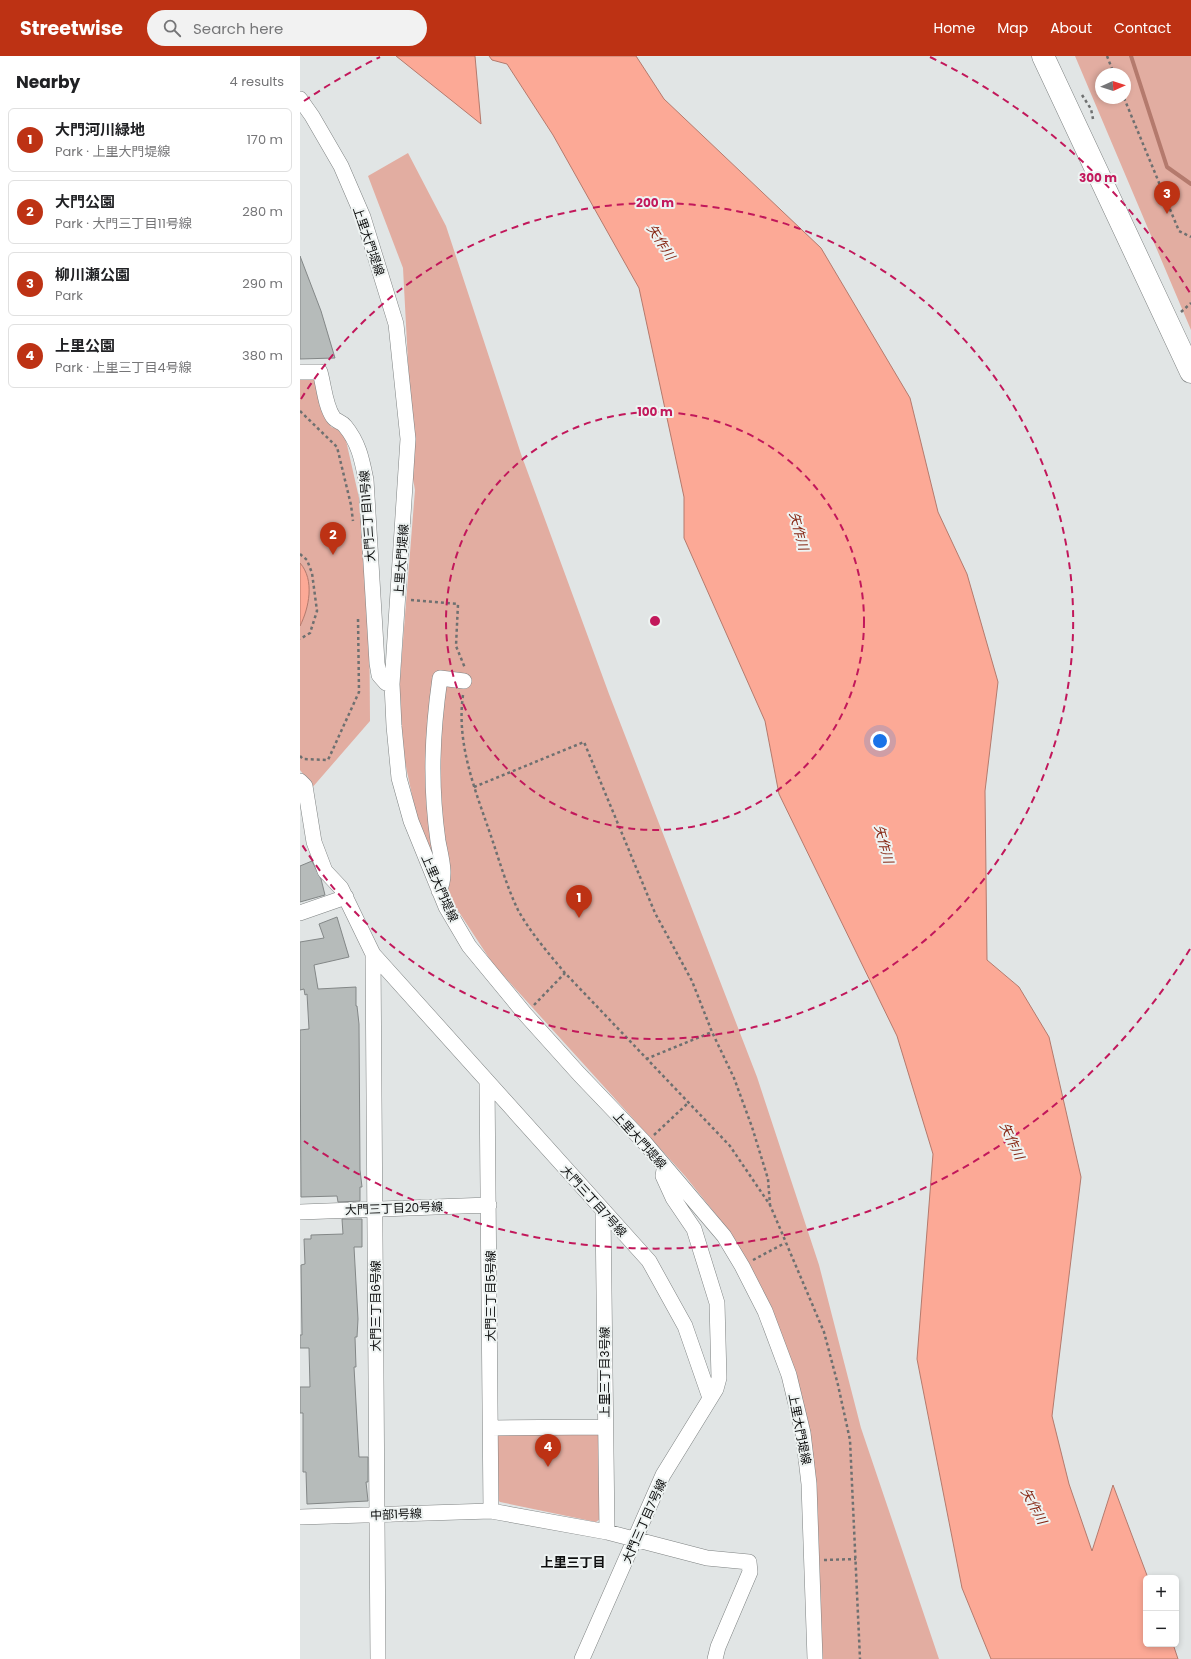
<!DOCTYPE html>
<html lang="en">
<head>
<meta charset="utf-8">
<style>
  body { margin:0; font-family:Poppins,"Noto Sans JP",sans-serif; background:#f2f2f2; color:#202124 }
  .controls { position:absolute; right:12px; bottom:12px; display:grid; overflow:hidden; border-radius:6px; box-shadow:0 2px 6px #0003 }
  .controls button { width:36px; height:36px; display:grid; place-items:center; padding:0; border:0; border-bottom:1px solid #e0e0e0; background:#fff; color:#202124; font:20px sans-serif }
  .compass { position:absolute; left:795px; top:12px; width:36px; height:36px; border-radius:50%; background:#fff; box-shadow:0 2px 6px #0003; rotate:87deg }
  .you { position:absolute; left:580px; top:685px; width:14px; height:14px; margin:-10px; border:3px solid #fff; border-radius:50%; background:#1a73e8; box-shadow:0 0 0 6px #1a73e833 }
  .badge { display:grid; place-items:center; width:26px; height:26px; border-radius:50%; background:#bd3214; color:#fff; font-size:13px; font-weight:700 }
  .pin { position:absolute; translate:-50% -33px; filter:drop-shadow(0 1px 2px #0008) }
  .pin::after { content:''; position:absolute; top:21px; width:14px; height:12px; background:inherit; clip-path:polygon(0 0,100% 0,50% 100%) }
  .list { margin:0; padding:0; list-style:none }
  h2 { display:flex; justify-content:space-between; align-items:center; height:52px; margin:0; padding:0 16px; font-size:17px }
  h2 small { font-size:13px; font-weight:400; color:#757577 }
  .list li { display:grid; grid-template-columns:26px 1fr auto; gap:12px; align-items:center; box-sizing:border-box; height:64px; margin:0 8px 8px; padding:0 8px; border:1px solid #e0e0e0; border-radius:6px }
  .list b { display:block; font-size:15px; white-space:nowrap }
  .list p { margin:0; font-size:13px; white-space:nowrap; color:#757577 }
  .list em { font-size:13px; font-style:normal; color:#757577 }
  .icon { flex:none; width:22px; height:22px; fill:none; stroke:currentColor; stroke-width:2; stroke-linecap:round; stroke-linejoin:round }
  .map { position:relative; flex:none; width:891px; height:1603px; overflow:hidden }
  header { display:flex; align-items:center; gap:24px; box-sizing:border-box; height:56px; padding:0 20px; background:#bd3214; color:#fff }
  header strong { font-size:19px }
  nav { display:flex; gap:22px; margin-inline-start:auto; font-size:14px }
  .search { width:280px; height:36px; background:#f2f2f2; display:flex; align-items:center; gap:10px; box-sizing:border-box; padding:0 14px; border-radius:22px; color:#757577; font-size:15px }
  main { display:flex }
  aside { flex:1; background:#fff }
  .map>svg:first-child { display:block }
</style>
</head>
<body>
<header>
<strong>Streetwise</strong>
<div class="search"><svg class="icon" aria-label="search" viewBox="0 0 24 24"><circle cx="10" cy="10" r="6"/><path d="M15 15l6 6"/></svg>Search here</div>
<nav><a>Home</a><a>Map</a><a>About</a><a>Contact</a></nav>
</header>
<main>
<aside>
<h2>Nearby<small>4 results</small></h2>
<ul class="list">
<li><span class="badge">1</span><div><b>大門河川緑地</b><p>Park · 上里大門堤線</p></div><em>170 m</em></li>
<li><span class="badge">2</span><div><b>大門公園</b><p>Park · 大門三丁目11号線</p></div><em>280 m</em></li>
<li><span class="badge">3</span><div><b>柳川瀬公園</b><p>Park</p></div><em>290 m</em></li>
<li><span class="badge">4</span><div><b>上里公園</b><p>Park · 上里三丁目4号線</p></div><em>380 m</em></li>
</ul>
</aside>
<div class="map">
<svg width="891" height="1603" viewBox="0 0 891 1603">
  <rect width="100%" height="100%" fill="#e1e5e5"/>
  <path fill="#e2ada1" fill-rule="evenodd" d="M775 0H891V274ZM801 18H825V42H801Z
    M108 97 146 170 221 398 309 638 457 1021 519 1209 561 1372 639 1603H522L516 1427 446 1202 418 1161 385 1120 193 908 153 847 136 813 116 758 105 706 100 673 99 635 115 434 111 412 112 382 103 212 68 120Z
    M0 322 14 323 24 356 31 371 41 374 45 380 62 455 69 543 70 665 11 733 7 723 0 714Z
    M294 1375 299 1379 300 1463 296 1466 200 1446 197 1443V1379Z"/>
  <path fill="#fca996" stroke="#b47a6d" d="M96 0H175L181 68Z
    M189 0H336L364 43 521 192 610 342 638 456 667 518 698 626 685 735 687 904 719 931 749 981 781 1121 752 1360 769 1428 792 1495 813 1429 848 1522H846V1588H873L878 1603H691L662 1532 617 1303 633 1098 597 980 479 738 465 665 384 482V441L339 232 253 79 207 8 192 4Z
    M0 507C15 524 9 552 0 570Z"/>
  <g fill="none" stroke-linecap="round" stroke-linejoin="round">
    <path stroke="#b47a6d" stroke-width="4" d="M831 0 867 111 891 128"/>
  </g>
  <path fill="#b6bbba" stroke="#838787" d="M0 200 21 255 35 302 0 303Z
    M12 805 21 823 25 839 0 846V810Z
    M37 861 49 901 14 909 18 933 56 931V950H57L59 968 60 1114 62 1131H60V1145L38 1146 37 1140 1 1141 0 974 9 973 7 938 5 939 4 933 0 934V886L24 882 19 868Z
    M42 1163H62V1191H54L58 1263 57 1281H55L56 1311H54L59 1401H68V1426H66L68 1445 7 1448 6 1416H3V1357H0V1331H10L9 1292H0V1279H2L1 1209 5 1208 4 1183H11V1179L43 1178Z"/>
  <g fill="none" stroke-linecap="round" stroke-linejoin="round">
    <g stroke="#7e8282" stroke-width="16">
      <path id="street" d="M0 43 12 60 41 110 63 161 96 268 108 383 92 628 94 670 99 722 111 765 146 851 169 890 225 958 279 1018 345 1087 424 1180 442 1210 465 1255 489 1319 503 1377 509 1428 515 1603
        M0 316H20C24 330 25 349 33 361 35 365 42 366 45 370 59 387 62 404 66 424L77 607 79 619 86 627 92 628
        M0 725 5 730 14 786 25 815 41 832 73 898 349 1205 385 1270 410 1342
        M139 835C147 819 141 802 138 785 130 728 132 678 140 622L164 625
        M0 857 46 841
        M73 898 78 1603
        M187 1025 191 1455
        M303 1155 307 1476
        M0 1156 189 1149
        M191 1372 305 1371
        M0 1461 191 1455 307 1476 407 1502 449 1506 450 1516 418 1591 415 1603
        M282 1603 363 1419 416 1333 419 1322 417 1247 394 1173 373 1142 363 1120 364 1114"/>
    </g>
    <g stroke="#7e8282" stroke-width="23">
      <path id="secondary" d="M743 0 891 316"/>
    </g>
    <path stroke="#6e7070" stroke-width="2.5" stroke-dasharray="3 3" stroke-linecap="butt" d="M807 0 814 18
      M782 39 791 53 793 63
      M824 42 879 175 891 181
      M881 256 891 247
      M0 355 37 391 51 449 53 465
      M0 498 7 504 12 517 17 555 10 577 0 583
      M111 544 158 548 156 590 165 612
      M163 639C156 689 176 736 192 783 200 807 207 831 218 854 230 876 249 898 265 917L430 1090 470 1149 524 1276 538 1329 550 1384 560 1603
      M0 700 3 703 28 704 59 636 58 562
      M174 731 284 686 355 857 392 925 412 976 434 1022 452 1071 468 1123 470 1149
      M234 949 265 917
      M346 1003 412 976
      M354 1079 387 1048
      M453 1204 485 1187
      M524 1504 556 1503"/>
    <use href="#street" stroke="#fff" stroke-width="15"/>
    <use href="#secondary" stroke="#fff" stroke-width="22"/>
  </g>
  <g fill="none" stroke="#c2185b" stroke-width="2" stroke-dasharray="7 5">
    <circle cx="355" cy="565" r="209"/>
    <path d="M1 343A418 418 0 1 1 1 787"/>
    <path d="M890 893A627 627 0 0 1 4 1085M4 45A627 627 0 0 1 80 1M630 1A627 627 0 0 1 890 237"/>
  </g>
  <g text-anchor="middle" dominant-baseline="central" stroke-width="4" stroke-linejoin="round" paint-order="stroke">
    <g font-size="12" fill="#0d0e0e" stroke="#eef3f2">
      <text transform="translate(69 185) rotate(71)">上里大門堤線</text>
      <text transform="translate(67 460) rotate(-94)">大門三丁目11号線</text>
      <text transform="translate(101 504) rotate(-86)">上里大門堤線</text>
      <text transform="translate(140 832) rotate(66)">上里大門堤線</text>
      <text transform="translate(340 1084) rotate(48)">上里大門堤線</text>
      <text transform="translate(294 1145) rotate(48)">大門三丁目7号線</text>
      <text transform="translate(94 1152) rotate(-2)">大門三丁目20号線</text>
      <text transform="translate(190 1240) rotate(-90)">大門三丁目5号線</text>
      <text transform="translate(75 1250) rotate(-90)">大門三丁目6号線</text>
      <text transform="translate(304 1316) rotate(-90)">上里三丁目3号線</text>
      <text transform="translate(500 1373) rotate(79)">上里大門堤線</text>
      <text transform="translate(96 1458) rotate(-2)">中部1号線</text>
      <text transform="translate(344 1465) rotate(-66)">大門三丁目7号線</text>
    </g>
    <g font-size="13" font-style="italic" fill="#862714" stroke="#eef3f2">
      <text transform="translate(361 186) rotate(57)">矢作川</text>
      <text transform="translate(499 475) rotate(75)">矢作川</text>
      <text transform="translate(584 788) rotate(75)">矢作川</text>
      <text transform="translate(712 1085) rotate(65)">矢作川</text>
      <text transform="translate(734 1450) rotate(62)">矢作川</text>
    </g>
    <g font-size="13" font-weight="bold" fill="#0d0e0e" stroke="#eef3f2">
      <text x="273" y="1506">上里三丁目</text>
    </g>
  </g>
  <circle cx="355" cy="565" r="6" fill="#c2185b" stroke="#eef3f2" stroke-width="2"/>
  <g font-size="12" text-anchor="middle" font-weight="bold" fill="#c2185b" stroke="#eef3f2" stroke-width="4" stroke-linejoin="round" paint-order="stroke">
    <text x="798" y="126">300 m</text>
    <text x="355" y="151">200 m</text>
    <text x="355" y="360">100 m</text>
  </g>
</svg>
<div class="controls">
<button>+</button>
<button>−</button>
</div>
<svg class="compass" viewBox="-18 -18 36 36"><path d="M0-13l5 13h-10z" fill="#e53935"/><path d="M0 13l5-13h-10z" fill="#757577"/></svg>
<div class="you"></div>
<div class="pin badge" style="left:279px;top:862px">1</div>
<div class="pin badge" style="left:33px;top:499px">2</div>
<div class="pin badge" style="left:867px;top:158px">3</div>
<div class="pin badge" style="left:248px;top:1411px">4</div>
</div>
</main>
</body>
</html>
